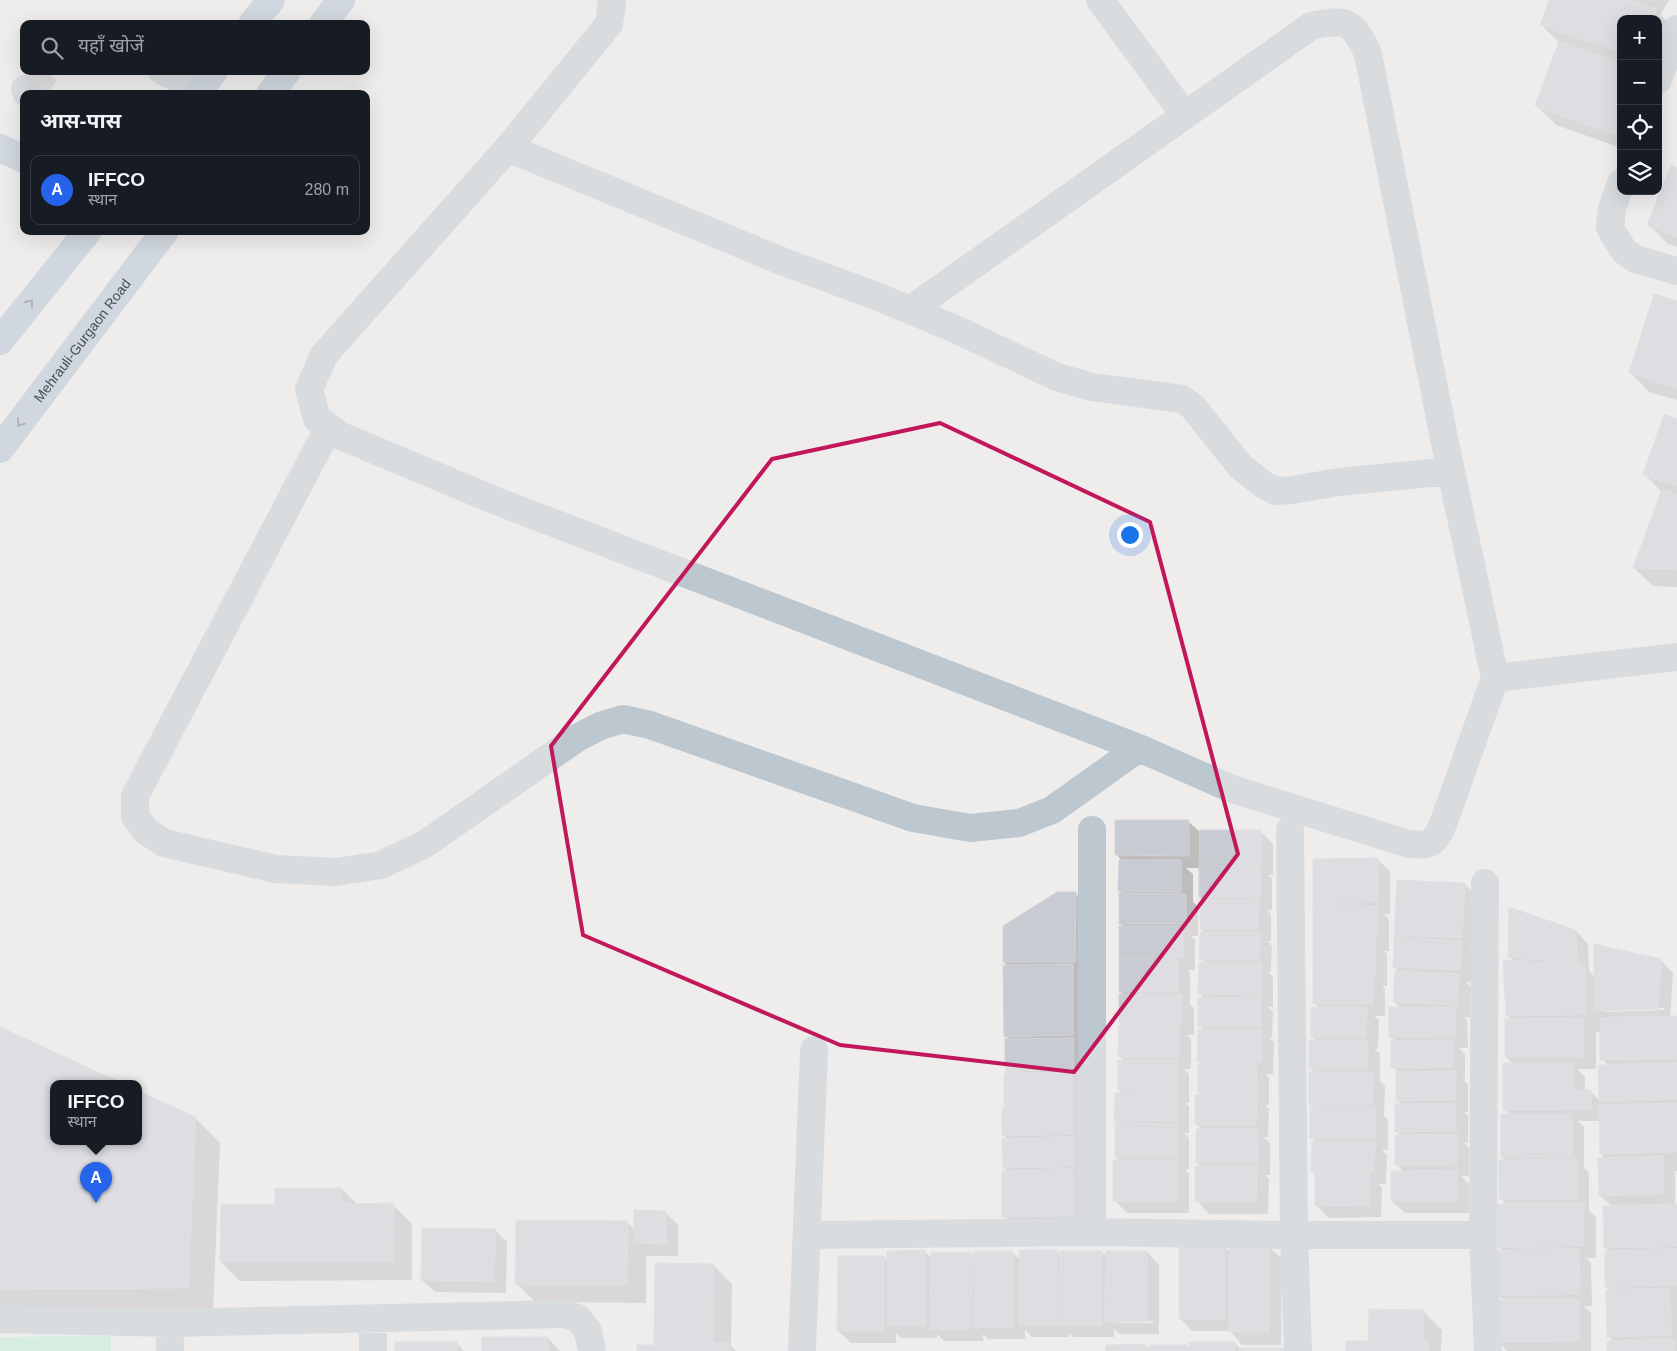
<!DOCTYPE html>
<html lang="hi">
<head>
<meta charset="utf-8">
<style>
  body { margin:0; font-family:Arial,"Noto Sans Devanagari",sans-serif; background:#242831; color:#f1f3f6 }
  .controls { position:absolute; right:15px; top:15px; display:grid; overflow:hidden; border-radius:10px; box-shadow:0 5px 20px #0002 }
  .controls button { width:45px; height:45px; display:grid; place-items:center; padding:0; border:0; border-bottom:1px solid #363941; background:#171b24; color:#f1f3f6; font:25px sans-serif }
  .you { position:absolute; left:1129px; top:534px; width:18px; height:18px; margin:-12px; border:4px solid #fff; border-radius:50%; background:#1a73e8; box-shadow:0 0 0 8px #1a73e833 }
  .badge { display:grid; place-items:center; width:32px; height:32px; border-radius:50%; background:#2563eb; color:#fff; font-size:16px; font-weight:700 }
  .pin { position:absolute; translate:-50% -41px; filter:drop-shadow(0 1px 2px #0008) }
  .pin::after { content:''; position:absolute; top:26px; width:18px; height:15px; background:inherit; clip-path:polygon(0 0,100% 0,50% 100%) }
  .popup { position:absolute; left:50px; top:1080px; width:92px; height:65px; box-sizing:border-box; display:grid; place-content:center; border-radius:10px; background:#171b24; filter:drop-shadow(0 1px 4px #0005); font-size:16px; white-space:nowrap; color:#9ea1a6 }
  .popup b { font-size:19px; color:#f1f3f6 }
  .popup::after { content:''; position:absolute; left:50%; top:100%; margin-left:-10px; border:10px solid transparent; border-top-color:#171b24 }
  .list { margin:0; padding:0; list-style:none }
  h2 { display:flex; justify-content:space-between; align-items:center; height:65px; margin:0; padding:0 20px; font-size:21px }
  h2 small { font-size:16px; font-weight:400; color:#9ea1a6 }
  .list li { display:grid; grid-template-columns:32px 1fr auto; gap:15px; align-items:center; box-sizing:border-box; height:70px; margin:0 10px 10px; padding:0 10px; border:1px solid #363941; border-radius:10px }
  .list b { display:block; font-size:19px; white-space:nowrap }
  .list p { margin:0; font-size:16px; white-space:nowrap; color:#9ea1a6 }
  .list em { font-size:16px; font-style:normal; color:#9ea1a6 }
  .icon { flex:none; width:28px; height:28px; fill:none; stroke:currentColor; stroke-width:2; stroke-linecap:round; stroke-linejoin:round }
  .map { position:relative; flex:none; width:1677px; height:1351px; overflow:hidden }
  .search { position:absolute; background:#171b24; box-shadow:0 5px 20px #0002; left:20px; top:20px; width:350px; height:55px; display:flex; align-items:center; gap:12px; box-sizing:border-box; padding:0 18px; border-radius:10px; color:#9ea1a6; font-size:19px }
  .panel { position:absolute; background:#171b24; box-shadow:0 5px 20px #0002; left:20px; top:90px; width:350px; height:145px; border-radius:10px }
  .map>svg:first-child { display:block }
</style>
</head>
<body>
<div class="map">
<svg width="1677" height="1351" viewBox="0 0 1677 1351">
  <rect width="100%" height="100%" fill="#efecec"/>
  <path fill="#baeecf" d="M111 1336V1351H0V1337Z"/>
  <path fill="#0003" fill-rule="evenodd" d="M1550 0H1669L1660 15 1675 29 1658 77V19H1621V148L1556 125 1537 106 1560 43 1541 25Z
    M1677 169V247L1668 244 1649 225Z
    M1677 302V400L1649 392 1631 373Z
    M1677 420V587L1653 586 1634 568 1662 492 1645 475Z
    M1189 822 1201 833 1260 831 1273 844V875H1268L1272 879V910H1267L1271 914V941H1267L1272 946 1271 972H1268L1273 977V1007H1268L1273 1011 1272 1038H1269L1274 1042 1273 1074H1265L1269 1077V1105H1265L1269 1109 1268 1137H1263L1270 1143V1175H1265L1269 1180 1268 1214H1209L1197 1201 1201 1167 1197 1162 1202 1130 1196 1124 1203 1097 1199 1092 1202 1065 1198 1061 1204 1030 1199 1025 1204 999 1200 994 1206 964 1201 959 1205 933 1201 929 1204 901 1200 897V868H1186L1193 874V902L1198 907V936H1191L1195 940V970H1187L1190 973V1004L1194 1008V1035H1187L1191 1039V1069H1184L1189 1074V1103H1185L1189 1106V1133H1184L1189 1138V1169H1185L1189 1174V1213H1127L1114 1200 1120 1161 1116 1157 1120 1125 1116 1120 1123 1094 1119 1090 1125 1062 1120 1057 1124 1027 1120 1023 1124 995 1120 991 1123 961 1120 957 1124 927 1120 923 1123 895 1120 891 1123 862 1117 855Z
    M1377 859 1390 871V914H1384L1389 920V951H1384L1387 954V986H1382L1385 989V1016H1374L1379 1020 1378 1049H1375L1380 1054V1081L1385 1086 1384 1116 1388 1120V1150H1382L1387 1155 1386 1184H1378L1382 1188 1381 1217 1329 1218 1316 1205V1175L1313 1172 1316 1142 1311 1137 1314 1107 1310 1103 1315 1073 1310 1068 1317 1041 1312 1037 1319 1008 1314 1003 1318 976 1314 973 1317 941 1314 939 1318 907 1314 903Z
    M1465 884 1477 897 1474 950H1469L1474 954 1472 982H1466L1471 988 1470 1017H1464L1467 1020 1468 1048H1459L1465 1054V1079H1463L1468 1085V1112H1464L1468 1116V1143H1464L1469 1148V1176H1461L1469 1184 1470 1213H1405L1392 1201 1404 1172 1396 1164 1401 1136 1396 1131 1402 1105 1397 1100V1071L1393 1067 1396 1042 1390 1036 1401 1009 1394 1001 1400 973 1394 967 1399 939 1395 934Z
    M1075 893 1094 912 1085 1228 1016 1229 1004 1216 1008 1172 1004 1167 1008 1140 1004 1135 1009 1108 1005 1104 1010 1074 1006 1071 1010 1040 1006 1036 1008 966 1004 962Z
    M1576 931 1588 944 1589 971 1595 977 1661 960 1673 973 1670 1017H1677V1171H1675V1205H1677V1351H1608L1614 1342 1608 1336 1611 1291 1607 1287 1609 1252 1605 1247 1612 1207 1600 1195 1605 1159 1601 1154 1600 1121H1578L1584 1127V1168L1589 1173V1211L1596 1217V1258H1586L1591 1263 1592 1306H1584L1591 1313V1351H1507L1498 1341 1505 1301 1498 1295 1504 1252 1499 1247 1507 1205 1501 1199 1506 1161 1502 1157 1511 1115 1505 1109 1514 1065 1506 1057 1511 1020 1507 1015 1515 962 1509 956ZM1664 1008V1010L1606 1012V1009ZM1596 1032H1601L1602 1059 1608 1066H1600V1101L1590 1091H1585V1077L1577 1069H1596Z
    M0 1028 121 1084H54V1142H138L195 1118 220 1143 213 1312 0 1313Z
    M342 1189 358 1205H393L412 1224V1280L240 1281 221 1262 276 1205Z
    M665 1212 678 1225V1256H646V1303L535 1302 516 1283 627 1222 635 1230Z
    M495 1230 507 1242 506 1293 435 1292 422 1280Z
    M1224 1247 1231 1253 1269 1247 1282 1259 1281 1345H1242L1230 1331H1192L1180 1318Z
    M925 1252 932 1259 971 1253 976 1258 1013 1253 1020 1260 1057 1252 1061 1256 1102 1252 1107 1257 1147 1252 1159 1265V1334H1119L1114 1329V1337H1073L1069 1333V1337H1032L1025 1330V1339H988L983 1334V1341H944L937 1334V1338H901L896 1333V1343H851L838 1331 884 1257 888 1262ZM1117 1321H1153V1323H1117Z
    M713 1265 732 1284 731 1346 736 1351H638L655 1346Z
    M1423 1311 1442 1330 1441 1351H1347L1369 1343Z
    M548 1338 560 1351H483Z
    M457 1343 464 1351H396Z
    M1235 1343 1240 1349H1282L1284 1351H1108L1146 1346 1151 1351 1187 1346 1190 1350Z"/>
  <path fill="#c9cbd2" stroke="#d0d3d8" d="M1549 0H1629L1657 9 1653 19H1621V52L1540 25Z
    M1559 41 1621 64V117L1614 135 1535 106Z
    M1671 165 1677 168V237L1647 225Z
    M1654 294 1677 301V388L1629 373Z
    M1664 414 1677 419V486L1643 475Z
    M1662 489 1677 495V569L1633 568Z
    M1115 820H1189V856L1115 855Z
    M1200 830H1261V863H1199Z
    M1378 858V902L1313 903V859Z
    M1119 860H1181V892L1118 891Z
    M1199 865H1260V898L1199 897Z
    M1397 880 1465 883 1462 938 1394 935Z
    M1057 892H1076L1075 962H1003V926Z
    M1119 893 1186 894V924H1119Z
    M1200 900H1259L1258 929H1200Z
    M1313 905 1377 906V939H1313Z
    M1509 907 1576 930 1577 963 1508 957Z
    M1119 926H1183V958H1119Z
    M1200 932H1260L1259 960H1199Z
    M1394 937 1462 941 1460 970 1393 967Z
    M1313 940 1375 941V974H1313Z
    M1594 944 1661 959 1658 1009 1594 1011Z
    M1119 959 1178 960V992H1119Z
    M1503 960 1585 965V1014L1506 1016Z
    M1199 963H1261V995H1198Z
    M1073 964V1035L1004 1037 1003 965Z
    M1395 971 1459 974 1457 1005 1393 1002Z
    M1313 975H1373V1004H1313Z
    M1119 994 1182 995V1023H1119Z
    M1260 997V1026H1198V998Z
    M1311 1007H1367L1366 1037H1311Z
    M1389 1007H1455L1456 1036 1389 1037Z
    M1677 1016V1058L1600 1060V1018Z
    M1584 1018V1057H1505V1019Z
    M1119 1025H1179V1057H1118Z
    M0 1027 124 1084H54V1142H138V1091L196 1117 188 1288 0 1289Z
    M1198 1029H1262L1261 1062H1197Z
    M1073 1038 1074 1070 1005 1071V1039Z
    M1309 1040H1368V1069H1309Z
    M1453 1040V1067L1391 1068V1041Z
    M1118 1060H1177V1091L1118 1090Z
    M1256 1063 1257 1093H1198V1064Z
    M1503 1063H1573V1090H1591V1109L1503 1110Z
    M1677 1063V1099L1599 1101 1598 1065Z
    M1456 1071V1100L1396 1101V1072Z
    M1072 1072 1073 1103 1004 1105V1073Z
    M1309 1072H1373L1372 1104H1309Z
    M1177 1092V1121H1114L1115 1093Z
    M1195 1095H1257L1256 1125 1195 1124Z
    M1456 1103V1131L1395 1132V1104Z
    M1677 1103V1152L1600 1154 1599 1105Z
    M1072 1105V1134L1002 1135V1107Z
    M1310 1106H1376V1138H1310Z
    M1501 1114H1572V1157H1501Z
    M1115 1123 1177 1124V1157H1115Z
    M1196 1129H1258V1163H1196Z
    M1457 1134V1164L1395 1165V1135Z
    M1074 1137V1166L1003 1168 1002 1139Z
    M1312 1141H1375L1374 1172H1311Z
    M1663 1156V1194L1599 1196 1598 1158Z
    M1577 1159V1199H1499V1160Z
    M1113 1160H1177V1201H1113Z
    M1195 1166H1257L1256 1202H1195Z
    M1073 1169V1216L1002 1217V1171Z
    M1457 1170 1458 1201H1391V1171Z
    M1315 1173 1370 1174 1369 1205 1315 1206Z
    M275 1188H342V1204L394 1203 393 1262H220L221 1204H275Z
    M1584 1203V1246L1498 1247 1497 1204Z
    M1677 1204V1246L1604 1248 1603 1206Z
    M634 1210 666 1211V1244L634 1243Z
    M516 1220 628 1221 627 1285 515 1284Z
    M422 1228 495 1229 494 1281 421 1280Z
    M1224 1245V1319H1179V1246Z
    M1229 1245H1270L1269 1332H1229Z
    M1579 1249 1580 1294 1497 1295V1250Z
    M1677 1249V1285L1605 1287V1251Z
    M925 1250V1326H887V1251Z
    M1019 1250H1057V1325H1019Z
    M974 1251H1013V1327H974Z
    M1060 1251H1102V1325H1059Z
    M1106 1251H1147V1322H1105Z
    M931 1252H972L971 1329H930Z
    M838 1256H884V1331H837Z
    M655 1263 714 1264 713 1342 730 1343V1351H637V1345H654Z
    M1670 1288 1671 1335 1607 1337 1606 1290Z
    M1579 1299V1341L1496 1342V1300Z
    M1369 1309 1423 1310V1340L1428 1341V1351H1346V1341H1368Z
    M482 1337H548V1351H482Z
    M1675 1339V1351H1607V1341Z
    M395 1342H457V1351H395Z
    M1189 1342H1235V1351H1189Z
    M1146 1344V1351H1106V1345Z
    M1149 1345H1187V1351H1149Z
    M1239 1348H1283V1351H1239Z"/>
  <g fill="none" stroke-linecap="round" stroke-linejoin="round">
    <path stroke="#cdcdcf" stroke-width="28" stroke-dasharray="28 14" stroke-linecap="butt" d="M25 89 35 86 46 71"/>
    <path stroke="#bdc7cf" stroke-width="28" d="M611 0 612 3 609 24 508 148 324 355 309 389 317 419 341 436 494 500 1139 748 1232 789 1409 844C1431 846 1434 844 1443 824L1495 678 1677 657
      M1100 0 1184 114
      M162 71 201 88
      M1658 80 1677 29
      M25 89 27 94
      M508 148 784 262 876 296 953 328 1057 377 1092 387 1182 399 1193 407 1241 467 1264 485 1276 491 1292 490 1339 482 1451 471
      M1621 183 1612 208 1610 228 1624 251 1635 259 1677 271
      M910 310 1311 26C1346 18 1353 21 1368 54L1443 433 1495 678
      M329 427 135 796V816L146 831 164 843 276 869 336 872 381 865 425 844 577 738 600 726 623 719 650 725 913 818 970 828 1019 823 1052 810 1139 748
      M1290 830 1294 1235 1298 1351
      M1485 883 1483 1235 1488 1351
      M1092 1232V830
      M807 1235 1092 1232 1294 1235H1483
      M0 1319 170 1323 564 1314 578 1318 588 1331 592 1351
      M373 1319V1351
      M170 1351V1323
      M802 1351 814 1050"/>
    <g stroke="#acbccc" stroke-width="28">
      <path d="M252 24 271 0"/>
      <path d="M323 24 341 0"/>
      <path d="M197 94 214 71"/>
      <path d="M270 94 287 71"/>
      <path d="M0 148 24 159"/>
      <path d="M0 341 88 231"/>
      <path id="s1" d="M0 449 165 231"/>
    </g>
  </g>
  <defs><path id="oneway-chevron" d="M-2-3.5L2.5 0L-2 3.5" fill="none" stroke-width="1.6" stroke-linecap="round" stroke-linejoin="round" transform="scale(1.25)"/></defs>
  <g stroke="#64707c">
    <use href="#oneway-chevron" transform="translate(30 303) rotate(-51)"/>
    <use href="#oneway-chevron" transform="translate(20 423) rotate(127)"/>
  </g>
  <path d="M0 0H1677V1351H0ZM940 423 1150 522 1238 854 1074 1072 840 1045 583 935 551 746 772 459Z" fill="#efecec" fill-opacity=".55" fill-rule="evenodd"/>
  <path fill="none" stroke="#c2185b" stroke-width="4" stroke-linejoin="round" d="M940 423 1150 522 1238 854 1074 1072 840 1045 583 935 551 746 772 459Z"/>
  <g text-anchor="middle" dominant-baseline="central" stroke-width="4" stroke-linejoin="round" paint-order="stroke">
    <g font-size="14" fill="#45505a" stroke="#fff">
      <text stroke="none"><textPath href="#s1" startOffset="136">Mehrauli-Gurgaon Road</textPath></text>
    </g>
  </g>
</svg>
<div class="controls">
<button>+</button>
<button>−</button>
<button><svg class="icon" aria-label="locate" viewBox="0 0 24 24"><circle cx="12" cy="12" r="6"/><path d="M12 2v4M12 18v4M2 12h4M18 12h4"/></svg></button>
<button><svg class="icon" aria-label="layers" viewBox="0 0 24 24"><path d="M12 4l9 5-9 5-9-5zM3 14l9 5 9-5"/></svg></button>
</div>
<div class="you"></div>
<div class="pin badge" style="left:96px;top:1203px">A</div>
<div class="popup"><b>IFFCO</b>स्थान</div>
<div class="search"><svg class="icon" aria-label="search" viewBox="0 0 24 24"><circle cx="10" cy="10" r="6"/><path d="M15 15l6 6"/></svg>यहाँ खोजें</div>
<section class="panel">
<h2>आस-पास<small></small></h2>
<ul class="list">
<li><span class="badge">A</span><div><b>IFFCO</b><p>स्थान</p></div><em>280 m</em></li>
</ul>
</section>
</div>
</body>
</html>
